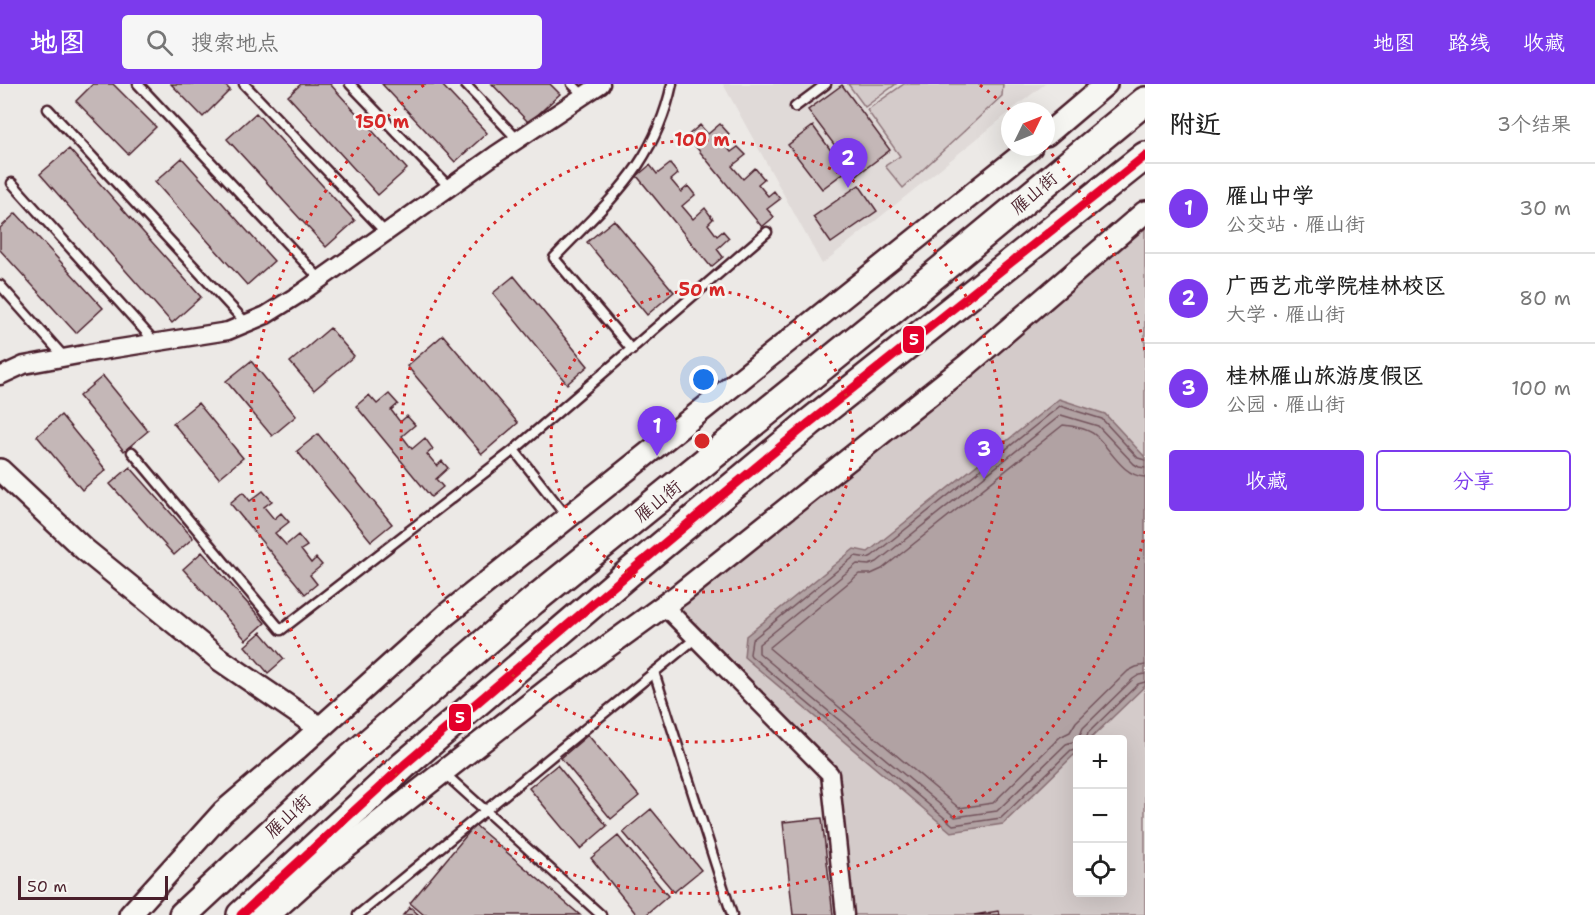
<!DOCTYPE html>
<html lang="zh">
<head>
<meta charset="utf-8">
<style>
  body { margin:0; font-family:"Shantell Sans","LXGW WenKai TC",sans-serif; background:#f6f6f6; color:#222 }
  .controls { position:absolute; right:18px; bottom:18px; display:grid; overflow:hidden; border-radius:6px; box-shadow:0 6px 24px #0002 }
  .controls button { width:54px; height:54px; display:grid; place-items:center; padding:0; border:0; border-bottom:2px solid #e0e0e0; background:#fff; color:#222; font:30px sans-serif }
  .compass { position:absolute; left:1001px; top:18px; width:54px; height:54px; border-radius:50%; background:#fff; box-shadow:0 6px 24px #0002; rotate:47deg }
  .scale { position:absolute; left:18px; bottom:15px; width:150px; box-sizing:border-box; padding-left:6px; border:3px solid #4a1f2b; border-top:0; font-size:16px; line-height:21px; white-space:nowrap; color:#4a1f2b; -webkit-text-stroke:4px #f6f6f2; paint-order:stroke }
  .you { position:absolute; left:704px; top:296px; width:21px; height:21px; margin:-15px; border:4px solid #fff; border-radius:50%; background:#1a73e8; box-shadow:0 0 0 9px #1a73e833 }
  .badge { display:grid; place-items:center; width:39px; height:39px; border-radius:50%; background:#7c3aed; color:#fff; font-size:20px; font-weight:700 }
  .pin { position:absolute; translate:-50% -50px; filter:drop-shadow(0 2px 3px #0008) }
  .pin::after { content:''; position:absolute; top:32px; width:21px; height:18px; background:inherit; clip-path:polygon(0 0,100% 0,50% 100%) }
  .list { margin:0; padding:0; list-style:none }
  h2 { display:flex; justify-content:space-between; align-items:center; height:78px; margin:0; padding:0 24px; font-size:26px }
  h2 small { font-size:20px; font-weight:400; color:#767676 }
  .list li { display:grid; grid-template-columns:39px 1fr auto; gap:18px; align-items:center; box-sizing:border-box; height:90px; padding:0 24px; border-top:2px solid #e0e0e0 }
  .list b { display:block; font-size:22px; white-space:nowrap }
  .list p { margin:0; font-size:20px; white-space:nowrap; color:#767676 }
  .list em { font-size:20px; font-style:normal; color:#767676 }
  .actions { display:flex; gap:12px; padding:18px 24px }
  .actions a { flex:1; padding:14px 0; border:2px solid #7c3aed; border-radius:6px; text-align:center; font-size:21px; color:#7c3aed }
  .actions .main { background:#7c3aed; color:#fff }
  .icon { flex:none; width:33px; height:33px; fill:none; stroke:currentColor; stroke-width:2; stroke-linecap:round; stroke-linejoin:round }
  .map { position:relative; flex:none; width:1145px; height:831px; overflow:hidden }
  header { display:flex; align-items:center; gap:36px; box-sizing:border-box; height:84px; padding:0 30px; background:#7c3aed; color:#fff }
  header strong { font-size:28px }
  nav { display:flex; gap:33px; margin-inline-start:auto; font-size:21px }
  .search { width:420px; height:54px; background:#f6f6f6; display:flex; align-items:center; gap:15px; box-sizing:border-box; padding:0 21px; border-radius:6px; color:#767676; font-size:22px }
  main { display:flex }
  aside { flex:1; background:#fff }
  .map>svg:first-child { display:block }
</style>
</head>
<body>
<header>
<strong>地图</strong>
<div class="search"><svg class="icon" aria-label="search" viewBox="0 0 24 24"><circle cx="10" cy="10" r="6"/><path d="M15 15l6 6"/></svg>搜索地点</div>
<nav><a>地图</a><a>路线</a><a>收藏</a></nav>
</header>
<main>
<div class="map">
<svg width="1145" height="831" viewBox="0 0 1145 831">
  <rect width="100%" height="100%" fill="#ece9e6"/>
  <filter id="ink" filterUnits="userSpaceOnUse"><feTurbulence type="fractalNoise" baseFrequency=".0167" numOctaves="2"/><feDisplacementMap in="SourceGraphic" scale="12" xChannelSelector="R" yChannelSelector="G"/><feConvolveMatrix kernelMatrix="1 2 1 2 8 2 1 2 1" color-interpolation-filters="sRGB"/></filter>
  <g filter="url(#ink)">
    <path fill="#e0dad8" d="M723 0H1045L1010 27V28L822 180Z"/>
    <path fill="#d4cbca" stroke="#8f757a" stroke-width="1.5" fill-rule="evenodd" d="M848 0H896L865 23Z
      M904 0H1003L1002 12 903 104 885 82 900 72 867 26Z
      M1145 128V831H845L830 690 664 522ZM1078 656H1122V808H1078Z"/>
    <path fill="#b1a2a3" stroke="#886e73" stroke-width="1.5" d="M1059 315 1105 330 1145 373V602L1090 655 1078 656 1077 668 1003 740 951 748 744 573 746 552 854 465 868 468Z"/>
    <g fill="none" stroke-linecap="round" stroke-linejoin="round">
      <path stroke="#73535b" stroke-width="1.5" d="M1145 393C1122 392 1111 365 1095 351 1088 345 1072 342 1063 341L882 485 871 490H859L769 564 959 724 993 719 1060 653 1070 648 1076 638 1128 587 1136 583 1145 581
        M1078 656 1066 660 997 727 955 733 759 569V560L857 480 869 481 877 478 1061 331 1098 342 1134 380 1139 383 1145 384
        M1078 656 1083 644 1133 595 1139 591 1145 590
        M1086 656 1088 649 1138 600 1145 598
        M1078 664 1071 666 1001 734 953 741 751 572 750 570 752 556 855 472 868 474 872 472 1060 322 1102 335 1138 374 1145 376"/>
    </g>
    <path fill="#c4b7b7" stroke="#4a1f2b" stroke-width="1.5" d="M93 0H113L156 43 128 70 76 17Z
      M171 0H224L230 6 203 33Z
      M301 0H330L407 85 378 111 288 12Z
      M382 0H441L487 49 455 78Z
      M492 0H550L560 10 529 39Z
      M842 1 890 66 857 91 808 26Z
      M256 29 355 137 326 163 227 55Z
      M720 40 729 50 721 56 731 68 738 63 746 71 732 82 743 95 755 84 764 95 758 100 768 112 774 107 780 115 767 125 774 133 762 143 687 52 700 41 708 50Z
      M813 42 846 87 822 105 788 61Z
      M69 65 201 213 172 239 40 90Z
      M182 74 274 177 247 201 155 98Z
      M670 80 678 90 671 96 681 108 688 102 695 111 682 122 693 135 705 124 713 135 708 140 717 152 723 147 729 154 717 165 723 173 711 183 637 92 650 81 657 90Z
      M859 101 877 127 831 159 813 133Z
      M16 129 103 224 76 249 0 166V144Z
      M614 136 674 208 647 231 587 158Z
      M514 192 588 282 567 300 493 209Z
      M330 244 354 272 314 306 290 278Z
      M443 251 518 339 482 370 407 282Z
      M251 277 296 332 272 352 226 297Z
      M103 292 148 347 124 367 79 312Z
      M389 310 398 320 391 326 400 338 407 332 415 341 402 352 412 365 425 354 433 365 427 370 437 382 442 377 448 384 436 395 443 403 431 413 356 322 369 311 377 320Z
      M198 319 243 374 219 394 173 339Z
      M61 331 106 386 82 406 37 352Z
      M318 350 392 440 371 457 297 367Z
      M130 383 193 454 174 471 110 400Z
      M263 407 272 417 264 423 274 435 281 429 289 438 275 449 286 461 298 451 307 462 301 466 311 479 316 474 322 481 310 491 317 500 305 510 230 419 243 408 250 417Z
      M202 468 265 539 246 556 183 485Z
      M261 548 284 575 268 589 245 562Z
      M588 651 639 712 611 735 561 674Z
      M557 681 607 742 580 765 529 704Z
      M651 725 701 786 674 808 623 748Z
      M822 734 833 831H793L783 738Z
      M475 741 580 831H424L410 819Z
      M618 752 668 812 646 831H637L591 774Z
      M410 823 419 831H403Z
      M998 827 1000 831H974Z"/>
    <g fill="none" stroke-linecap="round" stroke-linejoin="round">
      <g stroke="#4a1f2b" stroke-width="13">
        <path id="service" d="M138 0 321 196
          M244 0 386 149
          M350 0 450 104
          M465 0 518 56
          M572 0 584 12
          M795 23 826 0
          M48 25 247 240
          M12 99 155 258
          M0 201 65 274
          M632 266 554 174C582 144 615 115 638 81 654 57 666 28 672 0
          M514 366 567 433
          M132 368 281 546 514 366 767 148
          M654 588 732 831
          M444 689 601 831
          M358 831 696 554"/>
      </g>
      <g stroke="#4a1f2b" stroke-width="21">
        <path id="minor" d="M0 292 24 281 95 268 228 247 266 231 301 209 495 71 601 0
          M664 522 830 690 845 831"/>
      </g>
      <g stroke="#4a1f2b" stroke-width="26">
        <path id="tertiary" d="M1046 51 1106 0
          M0 386 84 465 219 575 320 644
          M130 831 223 728 298 664 447 530 1031 63
          M269 831 328 778 549 605 680 510 967 281 1145 128"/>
      </g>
      <g stroke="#4a1f2b" stroke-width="32">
        <path id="trunk" d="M183 831 351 674 533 517 890 228 1145 17
          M241 831 404 681 630 488 809 339 1145 72"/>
      </g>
      <use href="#service" stroke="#f6f6f2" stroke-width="8"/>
      <use href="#minor" stroke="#f6f6f2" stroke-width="16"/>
      <use href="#tertiary" stroke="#f6f6f2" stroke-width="21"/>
      <use href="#trunk" stroke="#f6f6f2" stroke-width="27"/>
      <g stroke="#f6f6f2" stroke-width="14">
        <path id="bus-1" d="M241 831 404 681 630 488 809 339 1145 72"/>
      </g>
      <use href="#bus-1" stroke="#e4002b" stroke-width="9"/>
    </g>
  </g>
  <g fill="none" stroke="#d62828" stroke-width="3" stroke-dasharray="3 6">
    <circle cx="702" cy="357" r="151"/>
    <circle cx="702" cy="357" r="301"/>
    <path d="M1145 447A452 452 0 1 1 424 1M980 1A452 452 0 0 1 1010 26M1046 63A452 452 0 0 1 1145 267"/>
  </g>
  <g text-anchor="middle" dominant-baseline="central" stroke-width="5" stroke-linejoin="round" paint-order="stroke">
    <g font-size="18" fill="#4a1f2b" stroke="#f6f6f2">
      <text transform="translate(1034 109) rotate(-40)">雁山街</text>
      <text transform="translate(658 417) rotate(-39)">雁山街</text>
      <text transform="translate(288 732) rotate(-43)">雁山街</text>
    </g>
  </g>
  <circle cx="702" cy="357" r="9" fill="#d62828" stroke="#f6f6f2" stroke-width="3"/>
  <g font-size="18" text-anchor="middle" font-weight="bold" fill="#d62828" stroke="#f6f6f2" stroke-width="5" stroke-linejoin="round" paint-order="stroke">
    <text x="382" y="44">150 m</text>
    <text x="702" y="62">100 m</text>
    <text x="702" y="212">50 m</text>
  </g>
  <g stroke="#f6f6f2" stroke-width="2">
    <rect x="902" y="241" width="23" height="29" rx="6" fill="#e4002b"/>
    <rect x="448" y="619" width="24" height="29" rx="6" fill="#e4002b"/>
  </g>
  <g font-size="16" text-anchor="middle" font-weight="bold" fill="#fff">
    <text x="914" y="261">5</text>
    <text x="460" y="639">5</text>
  </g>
</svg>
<div class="controls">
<button>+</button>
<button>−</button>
<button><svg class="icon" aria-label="locate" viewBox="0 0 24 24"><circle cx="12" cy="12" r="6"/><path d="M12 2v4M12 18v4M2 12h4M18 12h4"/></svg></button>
</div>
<svg class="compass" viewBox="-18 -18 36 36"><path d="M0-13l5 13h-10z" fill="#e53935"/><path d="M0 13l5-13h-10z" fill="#767676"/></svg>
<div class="scale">50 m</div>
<div class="you"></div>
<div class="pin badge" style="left:657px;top:372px">1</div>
<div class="pin badge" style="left:848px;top:104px">2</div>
<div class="pin badge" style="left:984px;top:395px">3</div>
</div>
<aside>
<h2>附近<small>3个结果</small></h2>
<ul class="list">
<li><span class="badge">1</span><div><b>雁山中学</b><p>公交站 · 雁山街</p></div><em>30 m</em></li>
<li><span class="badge">2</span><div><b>广西艺术学院桂林校区</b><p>大学 · 雁山街</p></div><em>80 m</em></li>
<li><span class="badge">3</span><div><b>桂林雁山旅游度假区</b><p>公园 · 雁山街</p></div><em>100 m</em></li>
</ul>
<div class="actions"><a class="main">收藏</a><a>分享</a></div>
</aside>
</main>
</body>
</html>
